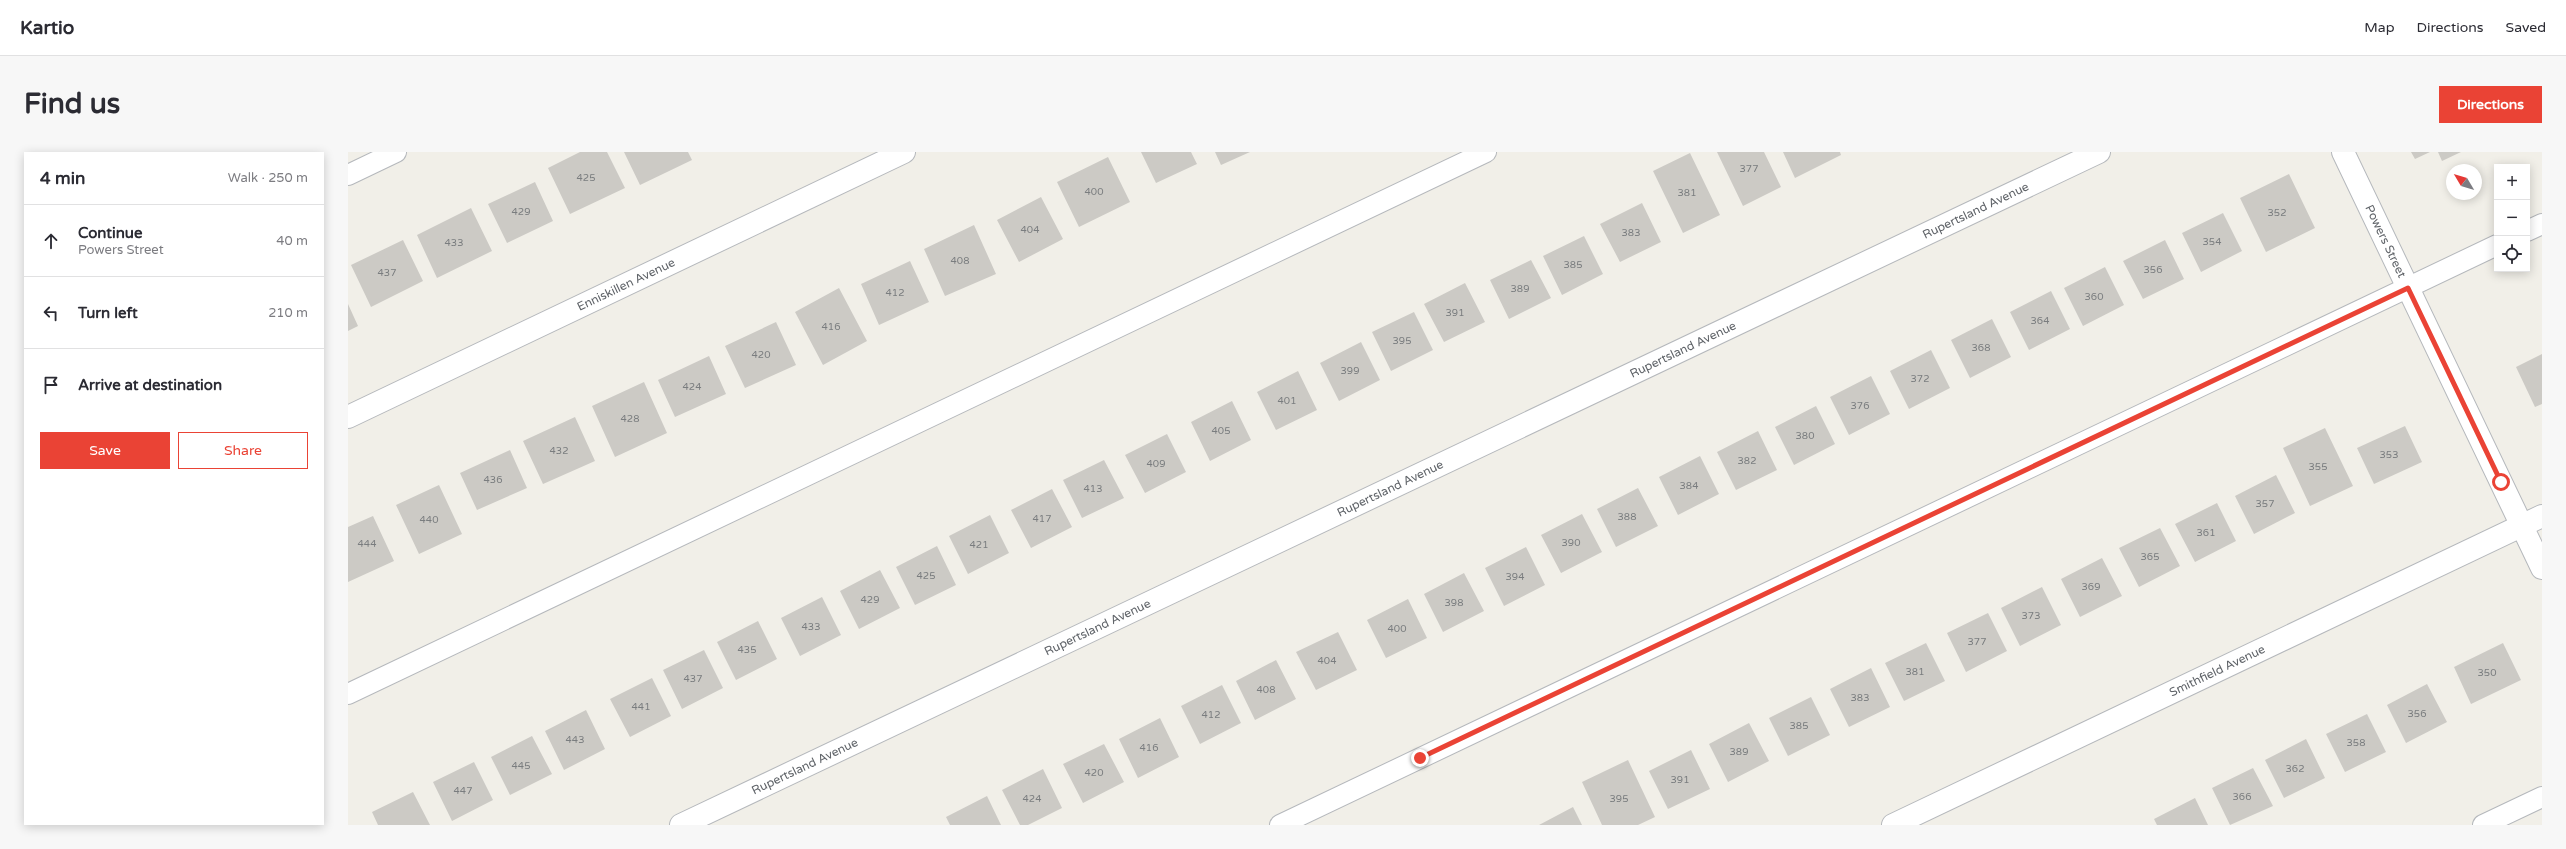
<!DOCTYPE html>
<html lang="en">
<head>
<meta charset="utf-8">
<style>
  body { margin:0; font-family:"Varela Round",sans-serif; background:#f7f7f7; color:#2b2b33 }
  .controls { position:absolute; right:12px; top:12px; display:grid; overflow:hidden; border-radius:0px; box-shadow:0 2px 10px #0003 }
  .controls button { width:36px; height:36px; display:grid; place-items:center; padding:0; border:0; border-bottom:1px solid #e1e1e2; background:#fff; color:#2b2b33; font:20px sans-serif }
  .compass { position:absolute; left:2098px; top:12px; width:36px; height:36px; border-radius:50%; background:#fff; box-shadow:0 2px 10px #0003; rotate:308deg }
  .stop { position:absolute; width:12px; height:12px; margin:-9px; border:3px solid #ea4335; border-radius:50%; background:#fff }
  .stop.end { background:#ea4335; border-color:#fff; box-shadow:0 1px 4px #0008 }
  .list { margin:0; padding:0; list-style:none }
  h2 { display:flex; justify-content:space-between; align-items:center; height:52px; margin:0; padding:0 16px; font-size:17px }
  h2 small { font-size:13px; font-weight:400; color:#7c7c81 }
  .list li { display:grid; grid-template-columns:26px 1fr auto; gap:12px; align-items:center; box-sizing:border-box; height:72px; padding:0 16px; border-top:1px solid #e1e1e2 }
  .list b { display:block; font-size:15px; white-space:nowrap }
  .list p { margin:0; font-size:13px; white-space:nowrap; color:#7c7c81 }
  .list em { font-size:13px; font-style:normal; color:#7c7c81 }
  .actions { display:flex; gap:8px; padding:12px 16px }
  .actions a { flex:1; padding:9px 0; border:1px solid #ea4335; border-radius:0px; text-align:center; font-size:14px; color:#ea4335 }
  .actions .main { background:#ea4335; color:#fff }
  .icon { flex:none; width:22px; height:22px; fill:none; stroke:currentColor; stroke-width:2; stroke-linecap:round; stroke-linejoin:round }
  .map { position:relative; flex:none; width:2194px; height:673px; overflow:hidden; border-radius:0px }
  header { display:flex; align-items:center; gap:24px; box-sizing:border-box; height:56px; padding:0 20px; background:#fff; border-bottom:1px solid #e1e1e2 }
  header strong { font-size:19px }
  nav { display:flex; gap:22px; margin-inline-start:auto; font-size:14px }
  .intro { display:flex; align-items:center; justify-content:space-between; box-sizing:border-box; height:96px; padding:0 24px }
  h1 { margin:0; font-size:28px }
  .button { padding:10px 18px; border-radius:0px; background:#ea4335; color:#fff; font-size:14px; font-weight:700 }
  main { display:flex; gap:24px; padding:0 24px }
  aside { flex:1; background:#fff; border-radius:0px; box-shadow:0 2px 10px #0003 }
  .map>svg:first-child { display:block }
</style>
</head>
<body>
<header>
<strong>Kartio</strong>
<nav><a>Map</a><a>Directions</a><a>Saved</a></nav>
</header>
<div class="intro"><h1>Find us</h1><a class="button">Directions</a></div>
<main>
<aside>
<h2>4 min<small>Walk · 250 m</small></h2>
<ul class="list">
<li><svg class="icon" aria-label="ahead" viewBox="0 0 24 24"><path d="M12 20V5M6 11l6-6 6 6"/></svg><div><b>Continue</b><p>Powers Street</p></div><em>40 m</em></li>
<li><svg class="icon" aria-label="left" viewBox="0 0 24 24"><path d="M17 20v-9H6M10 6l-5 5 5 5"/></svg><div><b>Turn left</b></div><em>210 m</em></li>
<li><svg class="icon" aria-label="arrive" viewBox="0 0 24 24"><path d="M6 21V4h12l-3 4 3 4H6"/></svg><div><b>Arrive at destination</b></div></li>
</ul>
<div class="actions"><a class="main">Save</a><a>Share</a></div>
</aside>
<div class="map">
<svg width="2194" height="673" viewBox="0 0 2194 673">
  <rect width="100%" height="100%" fill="#f1efe8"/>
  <path fill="#cccac5" d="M232 0H259L277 36 222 62 200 16Z
    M276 0H340L344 8 292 33Z
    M793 0H843L849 12 808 31Z
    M867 0H902L873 13Z
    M1369 0H1416L1433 35 1395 54Z
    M1435 0H1492L1493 3 1447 26Z
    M2063 0H2082L2067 7Z
    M2090 0H2113L2094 9Z
    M1342 1 1372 63 1335 81 1305 19Z
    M760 5 782 50 731 75 709 30Z
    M1941 22 1967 76 1918 100 1892 46Z
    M187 30 205 69 159 91 140 52Z
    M693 45 715 87 671 110 649 68Z
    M1294 51 1313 90 1272 110 1252 72Z
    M123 56 144 99 89 126 69 83Z
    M1875 61 1894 99 1853 120 1834 81Z
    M626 73 648 122 597 144 576 97Z
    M1236 84 1255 122 1214 143 1195 104Z
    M55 88 75 129 23 155 3 113Z
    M1817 88 1836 127 1795 147 1775 109Z
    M1183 108 1203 146 1161 167 1142 128Z
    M562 109 581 150 531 173 513 132Z
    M1757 115 1776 153 1735 174 1716 136Z
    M1117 131 1137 170 1096 190 1076 152Z
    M491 136 519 189 475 213 447 160Z
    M1703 139 1722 177 1681 198 1662 160Z
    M0 152 10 174 0 179Z
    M1066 160 1085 198 1043 219 1024 180Z
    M1644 167 1663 205 1622 226 1603 188Z
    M428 170 448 213 397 236 377 194Z
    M1013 190 1032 228 991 249 972 211Z
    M1583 198 1602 236 1561 257 1542 219Z
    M2194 202V252L2187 255 2168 215Z
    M361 204 378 242 327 265 310 228Z
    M950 219 969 258 928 278 909 240Z
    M1523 224 1542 262 1501 283 1482 245Z
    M296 230 319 281 267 305 244 254Z
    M884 249 903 288 862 309 843 270Z
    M1468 254 1487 292 1446 313 1427 275Z
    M227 265 247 309 195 332 175 289Z
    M2057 274 2074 310 2026 332 2009 296Z
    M1977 276 2005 334 1962 354 1935 296Z
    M1410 279 1429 318 1388 338 1369 300Z
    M819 282 838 320 797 341 777 303Z
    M162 298 179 336 129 358 112 321Z
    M1352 304 1371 342 1330 363 1311 325Z
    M756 308 776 346 734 366 715 328Z
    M1928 323 1947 361 1906 382 1887 344Z
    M91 333 114 382 71 402 48 353Z
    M1290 336 1310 374 1268 395 1249 357Z
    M704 337 724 375 683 396 663 358Z
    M1869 351 1888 389 1847 410 1827 372Z
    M1234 362 1254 400 1213 421 1193 383Z
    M642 363 661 401 620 422 601 384Z
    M25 364 46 409 0 430V375Z
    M1812 376 1832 414 1791 435 1771 396Z
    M589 394 608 433 567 453 548 415Z
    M1178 395 1197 433 1156 454 1137 416Z
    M1754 406 1774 444 1732 465 1713 427Z
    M532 418 552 456 511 477 492 439Z
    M1116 421 1136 459 1095 480 1076 442Z
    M1694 435 1713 473 1672 494 1653 456Z
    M474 445 493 483 452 504 433 466Z
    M1060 447 1079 486 1038 506 1019 468Z
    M1640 461 1659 499 1618 520 1599 481Z
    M410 469 429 507 388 528 369 490Z
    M990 480 1009 518 968 538 948 500Z
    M1578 491 1597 529 1556 549 1537 511Z
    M2155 491 2173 528 2123 552 2106 515Z
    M356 498 375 536 334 557 315 518Z
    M928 508 948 547 907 568 888 529Z
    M1523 516 1542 555 1501 575 1482 537Z
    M304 526 323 564 282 585 262 547Z
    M2079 532 2099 570 2058 591 2039 553Z
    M874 533 893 571 852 592 833 554Z
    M1463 545 1482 583 1440 604 1421 566Z
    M238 558 257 597 216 618 197 579Z
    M2019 562 2038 600 1997 620 1978 582Z
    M812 566 831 605 790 626 771 587Z
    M1401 571 1421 609 1380 630 1361 592Z
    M184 584 204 622 162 643 143 605Z
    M1958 587 1977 626 1936 646 1917 608Z
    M756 592 776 630 735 651 715 612Z
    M1343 598 1362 637 1320 657 1301 619Z
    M1280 608 1307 665 1290 673H1254L1234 630Z
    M126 610 145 648 104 669 85 630Z
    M1905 616 1925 654 1882 673 1864 636Z
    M695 617 714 656 680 673H672L654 638Z
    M65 640 82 673H30L24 660Z
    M639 644 653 673H602L598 665Z
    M1847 646 1860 673H1809L1806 667Z
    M1225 655 1234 673H1191Z"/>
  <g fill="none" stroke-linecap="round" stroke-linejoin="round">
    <g stroke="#b5b8bc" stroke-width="22">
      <path id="lane" d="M0 23 48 0
        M2179 79 2194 72
        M0 542 1138 0
        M932 673 2149 93
        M2135 673 2194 645"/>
    </g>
    <g stroke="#b5b8bc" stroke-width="24">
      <g id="street">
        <path id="s1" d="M1995 0 2194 416"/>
        <path id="s2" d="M0 265 556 0"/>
        <path id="s3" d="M333 673 1751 0"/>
        <path id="s4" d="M1545 673 2194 364"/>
      </g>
    </g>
    <use href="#lane" stroke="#fff" stroke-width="20"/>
    <use href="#street" stroke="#fff" stroke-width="22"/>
  </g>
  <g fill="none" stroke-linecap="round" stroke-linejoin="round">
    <path stroke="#ea4335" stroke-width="5" d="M1072 606 2060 136 2153 330"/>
  </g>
  <g text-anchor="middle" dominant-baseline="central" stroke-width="4" stroke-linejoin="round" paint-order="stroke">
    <g font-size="10" fill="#7a7d7f">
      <text x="1401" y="17">377</text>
      <text x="238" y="26">425</text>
      <text x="746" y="40">400</text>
      <text x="1339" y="41">381</text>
      <text x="173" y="60">429</text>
      <text x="1929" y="61">352</text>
      <text x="682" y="78">404</text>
      <text x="1283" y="81">383</text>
      <text x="1864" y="90">354</text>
      <text x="106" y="91">433</text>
      <text x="612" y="109">408</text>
      <text x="1225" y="113">385</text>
      <text x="1805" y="118">356</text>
      <text x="39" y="121">437</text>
      <text x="1172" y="137">389</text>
      <text x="547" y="141">412</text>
      <text x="1746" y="145">360</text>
      <text x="1107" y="161">391</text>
      <text x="1692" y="169">364</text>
      <text x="483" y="175">416</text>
      <text x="1054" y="189">395</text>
      <text x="1633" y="196">368</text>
      <text x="413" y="203">420</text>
      <text x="1002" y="219">399</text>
      <text x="1572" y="227">372</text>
      <text x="344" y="235">424</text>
      <text x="939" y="249">401</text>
      <text x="1512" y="254">376</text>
      <text x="282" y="267">428</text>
      <text x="873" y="279">405</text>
      <text x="1457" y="284">380</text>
      <text x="211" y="299">432</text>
      <text x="2041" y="303">353</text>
      <text x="1399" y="309">382</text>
      <text x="808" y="312">409</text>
      <text x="1970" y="315">355</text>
      <text x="145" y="328">436</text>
      <text x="1341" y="334">384</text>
      <text x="745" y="337">413</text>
      <text x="1917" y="352">357</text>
      <text x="1279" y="365">388</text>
      <text x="694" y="367">417</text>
      <text x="81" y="368">440</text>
      <text x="1858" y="381">361</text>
      <text x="1223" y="391">390</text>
      <text x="19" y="392">444</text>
      <text x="631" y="393">421</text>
      <text x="1802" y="405">365</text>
      <text x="578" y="424">425</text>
      <text x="1167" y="425">394</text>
      <text x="1743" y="435">369</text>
      <text x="522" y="448">429</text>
      <text x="1106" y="451">398</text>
      <text x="1683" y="464">373</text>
      <text x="463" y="475">433</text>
      <text x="1049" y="477">400</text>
      <text x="1629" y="490">377</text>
      <text x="399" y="498">435</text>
      <text x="979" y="509">404</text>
      <text x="1567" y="520">381</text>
      <text x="2139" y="521">350</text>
      <text x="345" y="527">437</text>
      <text x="918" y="538">408</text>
      <text x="1512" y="546">383</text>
      <text x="293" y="555">441</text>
      <text x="2069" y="562">356</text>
      <text x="863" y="563">412</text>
      <text x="1451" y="574">385</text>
      <text x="227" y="588">443</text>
      <text x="2008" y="591">358</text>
      <text x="801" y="596">416</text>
      <text x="1391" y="600">389</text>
      <text x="173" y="614">445</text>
      <text x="1947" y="617">362</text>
      <text x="746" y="621">420</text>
      <text x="1332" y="628">391</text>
      <text x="115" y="639">447</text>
      <text x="1894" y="645">366</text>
      <text x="684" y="647">424</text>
      <text x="1271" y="647">395</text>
    </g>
    <g font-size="12" fill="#5f6368" stroke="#fff">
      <text stroke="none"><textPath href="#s3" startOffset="1433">Rupertsland Avenue</textPath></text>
      <text stroke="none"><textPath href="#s1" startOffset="99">Powers Street</textPath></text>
      <text stroke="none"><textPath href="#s2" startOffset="308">Enniskillen Avenue</textPath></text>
      <text stroke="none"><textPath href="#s3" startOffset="1109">Rupertsland Avenue</textPath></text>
      <text stroke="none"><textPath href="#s3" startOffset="785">Rupertsland Avenue</textPath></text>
      <text stroke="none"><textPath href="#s3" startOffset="461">Rupertsland Avenue</textPath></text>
      <text stroke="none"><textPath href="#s4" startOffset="359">Smithfield Avenue</textPath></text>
      <text stroke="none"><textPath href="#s3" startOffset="137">Rupertsland Avenue</textPath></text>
    </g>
  </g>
</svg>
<div class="controls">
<button>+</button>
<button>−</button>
<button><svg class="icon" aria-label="locate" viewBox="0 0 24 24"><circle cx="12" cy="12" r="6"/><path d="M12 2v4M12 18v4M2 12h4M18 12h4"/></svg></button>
</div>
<svg class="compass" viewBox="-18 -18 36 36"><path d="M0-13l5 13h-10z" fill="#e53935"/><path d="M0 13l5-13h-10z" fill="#7c7c81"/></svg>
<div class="stop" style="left:2153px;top:330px"></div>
<div class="stop end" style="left:1072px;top:606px"></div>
</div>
</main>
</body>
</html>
